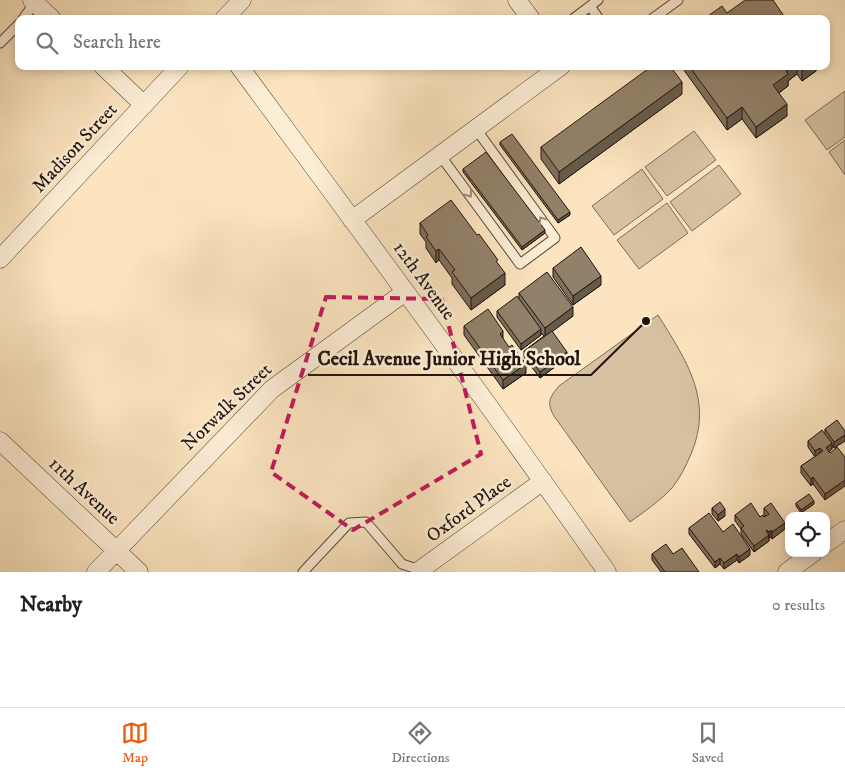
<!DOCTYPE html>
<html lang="en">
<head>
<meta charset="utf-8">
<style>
  body { margin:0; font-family:"IM FELL DW Pica",serif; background:#f2f2f2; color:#222 }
  .controls { position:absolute; right:15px; bottom:15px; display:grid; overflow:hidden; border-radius:10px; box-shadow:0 2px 8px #0003 }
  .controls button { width:45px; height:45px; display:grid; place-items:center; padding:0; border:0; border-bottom:1px solid #e0e0e0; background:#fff; color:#222; font:25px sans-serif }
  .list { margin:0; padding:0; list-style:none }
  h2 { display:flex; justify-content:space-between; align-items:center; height:65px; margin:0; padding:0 20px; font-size:21px }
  h2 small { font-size:16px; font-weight:400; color:#767676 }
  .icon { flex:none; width:28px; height:28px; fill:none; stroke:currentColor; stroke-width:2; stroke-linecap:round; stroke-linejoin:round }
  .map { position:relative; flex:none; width:845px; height:572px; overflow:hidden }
  .search { position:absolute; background:#fff; box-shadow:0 2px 8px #0003; left:15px; right:15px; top:15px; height:55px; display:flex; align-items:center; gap:12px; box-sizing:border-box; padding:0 18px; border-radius:10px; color:#767676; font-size:19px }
  .sheet { height:135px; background:#fff }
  nav { display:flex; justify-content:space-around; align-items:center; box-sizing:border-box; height:70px; border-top:1px solid #e0e0e0; background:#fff; font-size:14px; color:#767676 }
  nav a { display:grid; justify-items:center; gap:2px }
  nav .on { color:#ea580c }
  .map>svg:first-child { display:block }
</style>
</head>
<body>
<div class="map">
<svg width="845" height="572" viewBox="0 0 845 572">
  <rect width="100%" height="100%" fill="#fbe4bf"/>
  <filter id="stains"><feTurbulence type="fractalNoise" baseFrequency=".004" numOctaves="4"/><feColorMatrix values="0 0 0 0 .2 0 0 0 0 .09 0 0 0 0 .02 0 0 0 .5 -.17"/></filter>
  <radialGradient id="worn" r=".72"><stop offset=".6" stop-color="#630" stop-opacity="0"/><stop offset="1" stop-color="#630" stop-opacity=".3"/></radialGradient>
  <path fill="#d6c1a1" stroke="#7b6b58" d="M845 91V137L827 150 805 120Z
    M694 131 716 160 667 196 645 167Z
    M845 140V175L829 152Z
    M719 165 741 194 692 231 670 202Z
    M642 169 663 199 614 235 592 206Z
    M667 203 688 233 639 269 617 240Z
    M658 315C686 360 714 400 691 454 686 466 680 478 672 488 660 501 645 511 630 522L554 416C546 402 550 397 559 386Z"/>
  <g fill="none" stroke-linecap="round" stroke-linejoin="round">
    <g stroke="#57493a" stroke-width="11">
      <path id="lane" d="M590 6 599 19
        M23 19 36 1
        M573 19 598 0
        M652 19 678 0
        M0 43 19 24
        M440 155 520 264 555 238 476 129
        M303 572 349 523 366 522 402 564 420 570"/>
    </g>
    <g stroke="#57493a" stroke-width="19">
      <path id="street" d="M32 0 52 19
        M517 0 531 19
        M224 19 242 0
        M103 66 144 105
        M239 66C363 234 487 401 607 572
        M352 220 561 66
        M0 259 180 66
        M0 441 139 572
        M826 543 845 530
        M96 572 272 389 405 292
        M421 572 420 570 543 481
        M787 572 813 553"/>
    </g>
    <use href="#lane" stroke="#fcedd5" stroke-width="9"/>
    <use href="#street" stroke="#fcedd5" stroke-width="18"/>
  </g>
  <path fill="#7e6f5b" stroke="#20150e" d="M681 66H816V71L802 81 797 74 788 81V86L779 93 787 116 756 138 742 119 727 130Z
    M682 94 559 184 541 159V147Z
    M500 142 570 215 558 223 500 145Z
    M463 169 545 233 522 250 463 172Z
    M420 223 498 264 505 285 471 310 452 284V278L439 260 436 263 426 248V242L420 234Z
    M553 268 601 285 573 305 553 277Z
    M519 293 573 316 552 331 567 358 540 378 524 357V351L544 336 541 333V335L521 350 497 317V311L519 298Z
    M464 326 503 340 526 373 503 389 464 335Z
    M825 429 845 435V441L834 448 832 445V449L829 452 825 500 813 484 811 486 801 473V466L815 457 808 447V441L825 433Z
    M796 503 814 504 801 513 796 506Z
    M712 508 725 516 718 521 712 514Z
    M764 508 785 529 772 539 771 537 769 538V541L754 552 741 534V529L735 521V515L764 517 766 516 764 515Z
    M689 528 723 532 750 555 739 563 737 560 724 569 720 564 715 568 689 534Z
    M652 554H673L699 572H661L652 560Z"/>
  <path fill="#665a4a" stroke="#20150e" d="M793 66H797V74L788 81V86L773 97V85L786 71Z
    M807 66H816V71L802 81V70Z
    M682 82V94L559 184V172Z
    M787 104V116L756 138V127Z
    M742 107V119L727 130V118Z
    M570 212V215L558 223V220Z
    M545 230V233L522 250V247Z
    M439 249V260L436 263V251Z
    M505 273V285L471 310V298Z
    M601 276V285L573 305V296Z
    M573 307V316L545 337V328Z
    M541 329V335L521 350V344Z
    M503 331V340L500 334Z
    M567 352V358L540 378V372Z
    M526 364V373L503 389V380Z
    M845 435V441L834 448V442Z
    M832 443V449L826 454V448Z
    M820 448V454L815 457V451Z
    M813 477V484L811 486V479Z
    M845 480V486L825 500V494Z
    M814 501V504L801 513V510Z
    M725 509V516L718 521V515Z
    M785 523V529L772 539V532Z
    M767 530V536L769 535V541L754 552V546Z
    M771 530V537L769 538V532Z
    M750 549V555L739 563V557Z
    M737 554V560L724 569V563Z
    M720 558V564L715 568V562Z"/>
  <path fill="#92816a" stroke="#20150e" d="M745 0H773L786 19H704L722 6 727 13Z
    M652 66H670L682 82 559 172 541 147Z
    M689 66H793L786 71 788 74 773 85 787 104 756 127 742 107 727 118Z
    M800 66H807L802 70Z
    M512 134 570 212 558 220 500 142Z
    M486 152 545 230 522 247 463 169Z
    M451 200 477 235 479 234 498 260 496 261 505 273 471 298 452 272 455 270 439 249 436 251 426 237 428 235 420 223Z
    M581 247 601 276 573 296 553 268Z
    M547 272 573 307 545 328 519 293Z
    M517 296 541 329 521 344 497 311Z
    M488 309 503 331 500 334 509 347 512 345 526 364 503 380 464 326Z
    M552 331 567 352 540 372 524 351Z
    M837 420 845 431V435L834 442 825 429Z
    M822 430 832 443 826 448 830 453 837 447 845 457V480L825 494 813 477 811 479 801 466 823 451 820 448 815 451 808 441Z
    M809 494 814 501 801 510 796 503Z
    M720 502 725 509 718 515 712 508Z
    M751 503 760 517 763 515 764 517 769 514 764 508 771 503 785 523 772 532 771 530 769 532 767 530 766 531 769 535 754 546 741 528 744 526 735 515Z
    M709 513 723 532 733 524 750 549 739 557 737 554 724 563 720 558 715 562 689 528Z
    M666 544 673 554 682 548 699 572H665L652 554Z"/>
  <defs><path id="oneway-chevron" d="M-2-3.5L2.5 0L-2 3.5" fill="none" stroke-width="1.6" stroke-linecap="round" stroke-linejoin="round" transform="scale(1.25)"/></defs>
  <g stroke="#998c7b">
    <use href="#oneway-chevron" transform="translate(469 194) rotate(54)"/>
    <use href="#oneway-chevron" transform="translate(542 220) rotate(-126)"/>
  </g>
  <path fill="none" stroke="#c2185b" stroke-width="4" stroke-dasharray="10 6" stroke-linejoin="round" d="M326 297 442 299 481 454 353 530 271 472Z"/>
  <g text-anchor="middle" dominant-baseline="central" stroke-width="5" stroke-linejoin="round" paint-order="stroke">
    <g font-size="19" fill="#20150e" stroke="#fcedd5">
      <text transform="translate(75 148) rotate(-47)">Madison Street</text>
      <text transform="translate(424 281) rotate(54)">12th Avenue</text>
      <text transform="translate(227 407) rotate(-44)">Norwalk Street</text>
      <text transform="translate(84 491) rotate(43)">11th Avenue</text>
      <text transform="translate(469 509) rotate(-36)">Oxford Place</text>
    </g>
  </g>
  <path fill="none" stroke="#20150e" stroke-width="2" d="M646 321L591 375H308"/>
  <circle fill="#20150e" stroke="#fcedd5" stroke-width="2" cx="646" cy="321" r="5"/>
  <g font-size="20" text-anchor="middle" font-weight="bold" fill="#20150e" stroke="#fcedd5" stroke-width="5" stroke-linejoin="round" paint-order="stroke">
    <text x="449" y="365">Cecil Avenue Junior High School</text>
  </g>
  <rect width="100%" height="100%" filter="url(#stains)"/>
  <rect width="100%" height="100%" fill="url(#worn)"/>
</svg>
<div class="controls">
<button><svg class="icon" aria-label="locate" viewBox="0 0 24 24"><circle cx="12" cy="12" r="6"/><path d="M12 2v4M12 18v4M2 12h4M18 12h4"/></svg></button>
</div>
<div class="search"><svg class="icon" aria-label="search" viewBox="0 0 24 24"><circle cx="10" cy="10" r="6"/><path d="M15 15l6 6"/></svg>Search here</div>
</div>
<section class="sheet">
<h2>Nearby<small>0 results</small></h2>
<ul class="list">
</ul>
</section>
<nav>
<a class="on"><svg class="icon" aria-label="map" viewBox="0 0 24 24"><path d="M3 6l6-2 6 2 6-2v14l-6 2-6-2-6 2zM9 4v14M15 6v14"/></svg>Map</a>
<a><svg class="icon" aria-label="directions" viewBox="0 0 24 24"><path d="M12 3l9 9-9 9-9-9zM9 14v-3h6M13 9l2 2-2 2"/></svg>Directions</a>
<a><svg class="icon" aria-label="saved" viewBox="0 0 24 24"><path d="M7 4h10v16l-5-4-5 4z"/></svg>Saved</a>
</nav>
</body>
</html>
